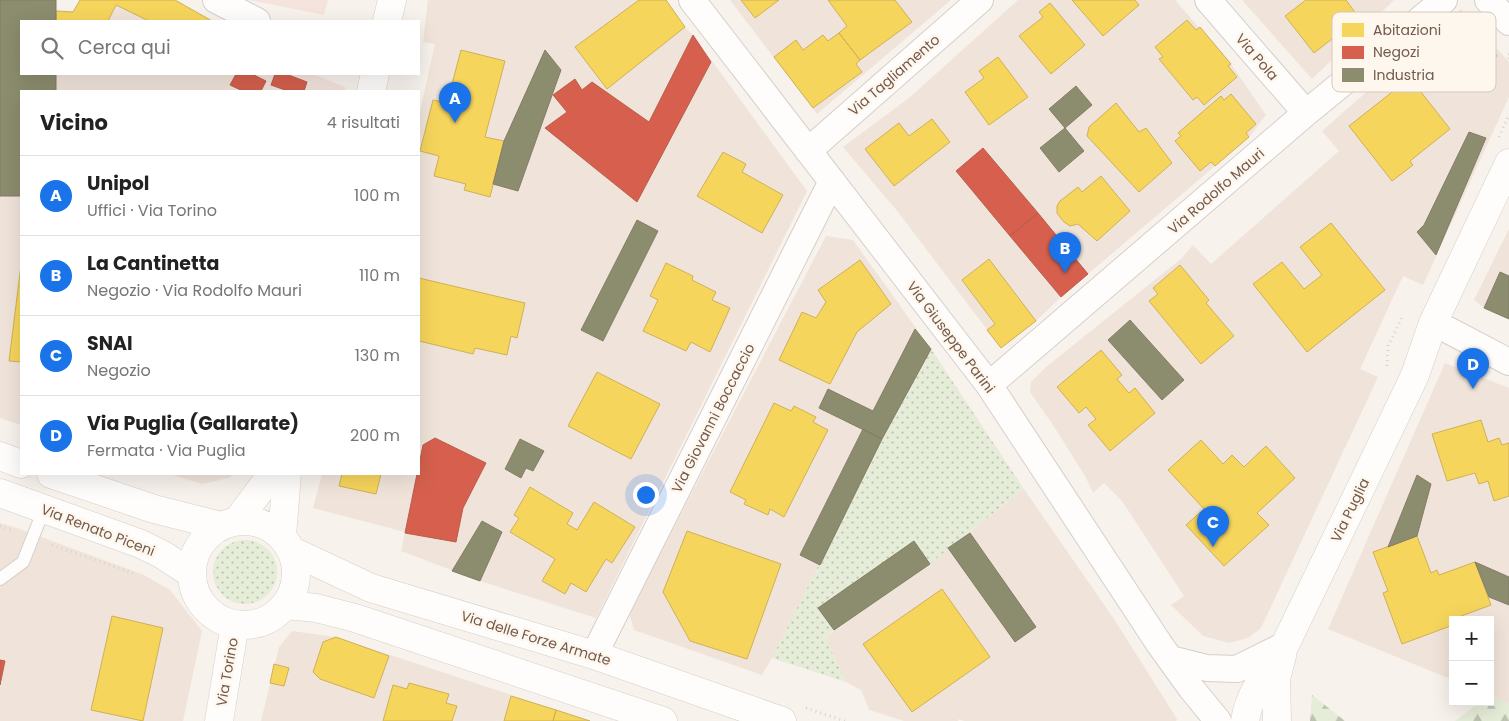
<!DOCTYPE html>
<html lang="it">
<head>
<meta charset="utf-8">
<style>
  body { margin:0; font-family:Poppins,sans-serif; background:#f6f6f6; color:#222 }
  .controls { position:absolute; right:15px; bottom:15px; display:grid; overflow:hidden; border-radius:0px; box-shadow:0 5px 20px #0002 }
  .controls button { width:45px; height:45px; display:grid; place-items:center; padding:0; border:0; border-bottom:1px solid #e0e0e0; background:#fff; color:#222; font:25px sans-serif }
  .you { position:absolute; left:645px; top:494px; width:18px; height:18px; margin:-12px; border:4px solid #fff; border-radius:50%; background:#1a73e8; box-shadow:0 0 0 8px #1a73e833 }
  .badge { display:grid; place-items:center; width:32px; height:32px; border-radius:50%; background:#1a73e8; color:#fff; font-size:16px; font-weight:700 }
  .pin { position:absolute; translate:-50% -41px; filter:drop-shadow(0 1px 2px #0008) }
  .pin::after { content:''; position:absolute; top:26px; width:18px; height:15px; background:inherit; clip-path:polygon(0 0,100% 0,50% 100%) }
  .list { margin:0; padding:0; list-style:none }
  h2 { display:flex; justify-content:space-between; align-items:center; height:65px; margin:0; padding:0 20px; font-size:21px }
  h2 small { font-size:16px; font-weight:400; color:#767676 }
  .list li { display:grid; grid-template-columns:32px 1fr auto; gap:15px; align-items:center; box-sizing:border-box; height:80px; padding:0 20px; border-top:1px solid #e0e0e0 }
  .list b { display:block; font-size:19px; white-space:nowrap }
  .list p { margin:0; font-size:16px; white-space:nowrap; color:#767676 }
  .list em { font-size:16px; font-style:normal; color:#767676 }
  .icon { flex:none; width:28px; height:28px; fill:none; stroke:currentColor; stroke-width:2; stroke-linecap:round; stroke-linejoin:round }
  .map { position:relative; flex:none; width:1509px; height:721px; overflow:hidden }
  .search { position:absolute; background:#fff; box-shadow:0 5px 20px #0002; left:20px; top:20px; width:400px; height:55px; display:flex; align-items:center; gap:12px; box-sizing:border-box; padding:0 18px; border-radius:0px; color:#767676; font-size:19px }
  .panel { position:absolute; background:#fff; box-shadow:0 5px 20px #0002; left:20px; top:90px; width:400px; height:385px; border-radius:0px }
  .map>svg:first-child { display:block }
</style>
</head>
<body>
<div class="map">
<svg width="1509" height="721" viewBox="0 0 1509 721">
  <defs>
    <pattern id="grass-dots" width="8" height="8" patternUnits="userSpaceOnUse" patternTransform="scale(1.25)"><rect width="8" height="8" fill="#e5ecd7"/><path d="M2 2h.1M6 6h.1" fill="none" stroke="#bec2b1" stroke-width="1.8" stroke-linecap="round"/></pattern>
    <pattern id="forest-firs" width="22" height="20" patternUnits="userSpaceOnUse" patternTransform="scale(1.25)"><rect width="22" height="20" fill="#e5ecd7"/><path d="M5 1l3.5 6h-7zM16 11l3.5 6h-7z" fill="#bec2b1"/></pattern>
  </defs>
  <rect width="100%" height="100%" fill="#f7f2ec"/>
  <path fill="#f0e4da" d="M428 0H666L685 27 693 35 807 191 596 618 480 581 401 551 405 532 313 508 322 474H419V116L435 44 423 42Z
    M730 0H951L817 114Z
    M1018 0H1175L1231 64 1266 115 1249 137 1061 297 1036 321 1001 348 898 212 843 147 909 98Z
    M1242 0H1394L1312 79Z
    M116 5 149 21H108Z
    M1461 9 1509 62V97L1423 285 1403 276 1360 369 1378 377 1261 628 1248 638 1229 643 1203 636 1171 605 1184 596 1122 501 1104 483 1093 493 1085 476 1053 425 1030 392 1031 382 1046 367 1182 258 1193 245 1211 264 1339 151 1322 131Z
    M56 74H236L226 91H56Z
    M0 196H21V425L0 418Z
    M1509 229V319L1484 308 1474 300Z
    M826 236 853 240 931 349 882 439 820 565 772 658 762 675 634 630 629 613Z
    M1445 363 1509 388V704L1490 695V620H1453V680L1328 629Z
    M170 474H234L229 478 202 484Z
    M1024 489 1114 619 1177 719 1176 721H964L959 719 958 721H904L869 710 861 690 846 682 825 637 834 631 818 608 914 541 930 564 948 548 970 532Z
    M0 523 17 528 144 575 170 590 202 631 183 721H0Z
    M292 631 336 637 590 721H261L279 647Z"/>
  <path fill="#f4e4dd" d="M249 0H328L324 15Z
    M236 74H313L345 87V91H226Z"/>
  <path fill="url(#grass-dots)" d="M931 349 1024 489C993 514 960 538 930 564L914 542 819 608 834 630 825 637 846 682 772 658 882 439Z
    M213 572a32 32 0 1 1 64 0a32 32 0 1 1-64 0Z"/>
  <path fill="url(#forest-firs)" d="M1312 695 1345 721H1310Z
    M1490 695 1509 704V721H1455L1480 702H1490Z"/>
  <path fill="#f6d55c" stroke="#cfb058" d="M80 0H175L212 21H149L116 5 108 21H56V11L73 12Z
    M639 0H666L685 27 607 89 575 47Z
    M741 0H779L755 18Z
    M828 0H895L912 22 860 60 839 33 847 26Z
    M1072 0H1135L1139 5 1103 36Z
    M1306 0H1346L1359 18 1314 53 1285 16Z
    M1050 3 1085 45 1051 74 1019 36 1043 17 1039 12Z
    M1187 20 1196 30 1200 27 1231 64 1228 66 1237 77 1204 105 1197 97 1193 100 1159 59 1163 57 1155 47Z
    M1469 22 1497 56 1464 84 1436 49Z
    M839 33 860 60 856 64 862 72 813 108 774 57 796 40 803 50 823 35 828 41Z
    M461 50 505 61 485 137 504 141 490 197 464 190 466 184 434 176 439 156 420 151 433 100 447 103Z
    M998 57 1028 97 989 125 965 92 984 78 979 71Z
    M1410 78 1450 129 1410 161 1413 165 1392 181 1349 126Z
    M1231 94 1256 124 1246 133 1249 137 1215 166 1211 162 1200 171 1175 141 1181 136 1178 133 1221 96 1224 100Z
    M1116 103 1139 132 1146 128 1172 163 1139 192 1087 136 1089 127Z
    M932 119 950 142 894 186 865 149 899 123 909 136Z
    M723 152 746 164 742 172 783 195 762 233 697 196Z
    M1101 176 1130 211 1097 241 1078 224 1070 226 1064 222 1057 213V206L1060 201 1078 187 1082 192Z
    M1331 223 1385 290 1307 352 1253 284 1282 262 1304 289 1322 275 1300 247Z
    M989 259 1036 321 1001 348 987 330 995 324 962 280Z
    M860 260 891 304 857 332 830 384 779 360 802 312 816 318 826 302 818 290Z
    M666 263 693 276 692 280 716 292 712 300 730 308 710 352 691 342 686 351 643 331 658 300 650 296Z
    M21 265V362L9 361Z
    M1180 265 1209 300 1206 303 1234 336 1201 364 1149 301 1158 294 1153 288Z
    M419 278 525 303 517 338 511 336 507 355 475 348 473 354 419 341Z
    M1101 350 1122 375 1117 379 1129 393 1135 388 1155 413 1110 451 1088 425 1096 419 1086 407 1079 413 1057 387Z
    M597 372 660 404 631 459 568 426Z
    M774 403 791 411 794 406 816 417 813 422 828 430 784 517 770 509 768 515 744 504 746 500 730 492Z
    M1481 420 1488 442 1499 438 1502 445 1509 443V496L1494 501 1488 481 1479 484 1475 473 1447 481 1432 434Z
    M1201 440 1223 464 1232 455 1244 467 1266 446 1295 478 1257 513 1269 525 1224 566 1186 525 1204 509 1168 470Z
    M342 474H381L376 494 339 486Z
    M530 487 573 513 567 524 577 530 594 502 635 527 612 563 606 559 586 592 571 583 565 594 542 581 555 559 510 532 519 518 514 515Z
    M687 531 781 564 747 659 690 641 663 592Z
    M1417 536 1431 573 1437 570 1439 575 1475 562 1491 605 1456 618 1457 620H1453V625L1402 644 1383 593 1388 591 1373 552Z
    M942 589 990 657 912 712 863 644Z
    M112 616 163 628 143 721 91 710Z
    M336 637 389 656 374 698 320 679 313 672 323 642Z
    M274 664 289 668 284 686 270 683Z
    M409 683 449 694 446 703 457 706 452 721H383L393 685 407 689Z
    M511 696 556 710 553 721H504Z
    M556 710 590 721H553Z"/>
  <path fill="#d6604d" stroke="#b95e4d" d="M693 35 711 62 637 202 545 128 567 112 553 95 575 79 582 90 592 82 649 122Z
    M236 74H252L266 81 261 91H243L230 85Z
    M275 74H286L307 82 304 91H288L271 85Z
    M983 148 1038 213 1010 236 956 171Z
    M1038 213 1088 274 1061 297 1010 236Z
    M435 438 486 463 463 508 456 542 405 533 417 474H419V465L423 445Z
    M0 660 5 661 0 685Z"/>
  <path fill="#8c8c6e" stroke="#857d64" d="M0 0H56V21H21V74H56V91H21V196H0Z
    M545 50 561 70 518 191 493 184 504 141Z
    M1076 86 1092 105 1065 128 1049 109Z
    M1065 128 1084 151 1059 172 1040 148Z
    M1469 132 1486 138 1436 255 1417 232 1424 225Z
    M637 220 658 231 603 341 581 330Z
    M1500 272 1509 276V319L1484 308Z
    M1130 320 1184 380 1162 400 1108 340Z
    M915 329 931 349 882 439 819 408 828 389 873 411Z
    M863 429 882 439 820 565 800 555Z
    M520 439 544 451 533 471 526 468 521 478 505 469Z
    M1417 475 1431 484 1417 536 1388 547Z
    M482 521 502 532 480 581 452 571Z
    M970 533 1036 627 1015 642 948 548Z
    M914 541 930 564 834 630 818 608Z
    M1475 562 1509 577V605L1489 597Z"/>
  <g fill="none" stroke-linecap="round" stroke-linejoin="round">
    <g stroke="#d6cfca" stroke-width="14">
      <path id="lane" d="M0 579 23 562 44 509"/>
    </g>
    <g stroke="#d6cfca" stroke-width="28">
      <path id="street" d="M216 0 257 21
        M692 0 989 385 1160 645 1191 688 1218 721
        M1208 0 1306 113
        M1488 0 1509 22
        M808 151 980 0
        M1448 330 1509 362
        M989 385 1306 113 1444 0
        M594 655 832 181
        M1171 659 1207 668 1237 669 1285 645"/>
    </g>
    <g stroke="#d6cec8" stroke-width="29">
      <path id="secondary" d="M387 21 392 0
        M371 91 375 74
        M0 456 21 464
        M51 474 154 509 221 526
        M0 493 141 544 163 555 192 574
        M237 521 272 474
        M192 573a52 52 0 1 1 104 0a52 52 0 1 1-104 0Z
        M282 536 287 474
        M292 551 371 588 594 655 782 721
        M286 605 316 608 355 618 663 721
        M219 721 235 624
        M1245 721C1249 693 1269 668 1285 645L1407 392 1415 375 1433 323 1509 163
        M1277 721 1276 679 1282 656"/>
    </g>
    <path stroke="#dad2cf" stroke-width="3" stroke-dasharray="1 4" stroke-linecap="butt" d="M1509 54 1507 56 1509 59
      M1499 137 1509 115
      M1387 366 1388 346 1403 315
      M0 526 14 531
      M52 545 133 573
      M806 708 845 721"/>
    <use href="#lane" stroke="#fefdfc" stroke-width="12"/>
    <use href="#street" stroke="#fefdfc" stroke-width="26"/>
    <use href="#secondary" stroke="#fefdfc" stroke-width="28"/>
  </g>
  <g text-anchor="middle" dominant-baseline="central" stroke-width="5" stroke-linejoin="round" paint-order="stroke">
    <g font-size="14" fill="#74594d" stroke="#fef7ee">
      <text transform="translate(1257 57) rotate(49)">Via Pola</text>
      <text transform="translate(894 75) rotate(-41)">Via Tagliamento</text>
      <text transform="translate(1216 191) rotate(-41)">Via Rodolfo Mauri</text>
      <text transform="translate(951 337) rotate(53)">Via Giuseppe Parini</text>
      <text transform="translate(713 418) rotate(-63)">Via Giovanni Boccaccio</text>
      <text transform="translate(1350 510) rotate(-64)">Via Puglia</text>
      <text transform="translate(98 530) rotate(21)">Via Renato Piceni</text>
      <text transform="translate(536 638) rotate(17)">Via delle Forze Armate</text>
      <text transform="translate(227 672) rotate(-80)">Via Torino</text>
    </g>
  </g>
  <rect x="1332" y="12" width="164" height="80" rx="8" fill="#fef7ee" stroke="#d5c8be" stroke-width="1"/>
  <rect x="1342" y="23" width="22" height="14" fill="#f6d55c"/>
  <rect x="1342" y="46" width="22" height="13" fill="#d6604d"/>
  <rect x="1342" y="68" width="22" height="14" fill="#8c8c6e"/>
  <g font-size="14" fill="#74594d">
    <text x="1373" y="35">Abitazioni</text>
    <text x="1373" y="57">Negozi</text>
    <text x="1373" y="80">Industria</text>
  </g>
</svg>
<div class="controls">
<button>+</button>
<button>−</button>
</div>
<div class="you"></div>
<div class="pin badge" style="left:455px;top:123px">A</div>
<div class="pin badge" style="left:1065px;top:273px">B</div>
<div class="pin badge" style="left:1213px;top:547px">C</div>
<div class="pin badge" style="left:1473px;top:389px">D</div>
<div class="search"><svg class="icon" aria-label="search" viewBox="0 0 24 24"><circle cx="10" cy="10" r="6"/><path d="M15 15l6 6"/></svg>Cerca qui</div>
<section class="panel">
<h2>Vicino<small>4 risultati</small></h2>
<ul class="list">
<li><span class="badge">A</span><div><b>Unipol</b><p>Uffici · Via Torino</p></div><em>100 m</em></li>
<li><span class="badge">B</span><div><b>La Cantinetta</b><p>Negozio · Via Rodolfo Mauri</p></div><em>110 m</em></li>
<li><span class="badge">C</span><div><b>SNAI</b><p>Negozio</p></div><em>130 m</em></li>
<li><span class="badge">D</span><div><b>Via Puglia (Gallarate)</b><p>Fermata · Via Puglia</p></div><em>200 m</em></li>
</ul>
</section>
</div>
</body>
</html>
